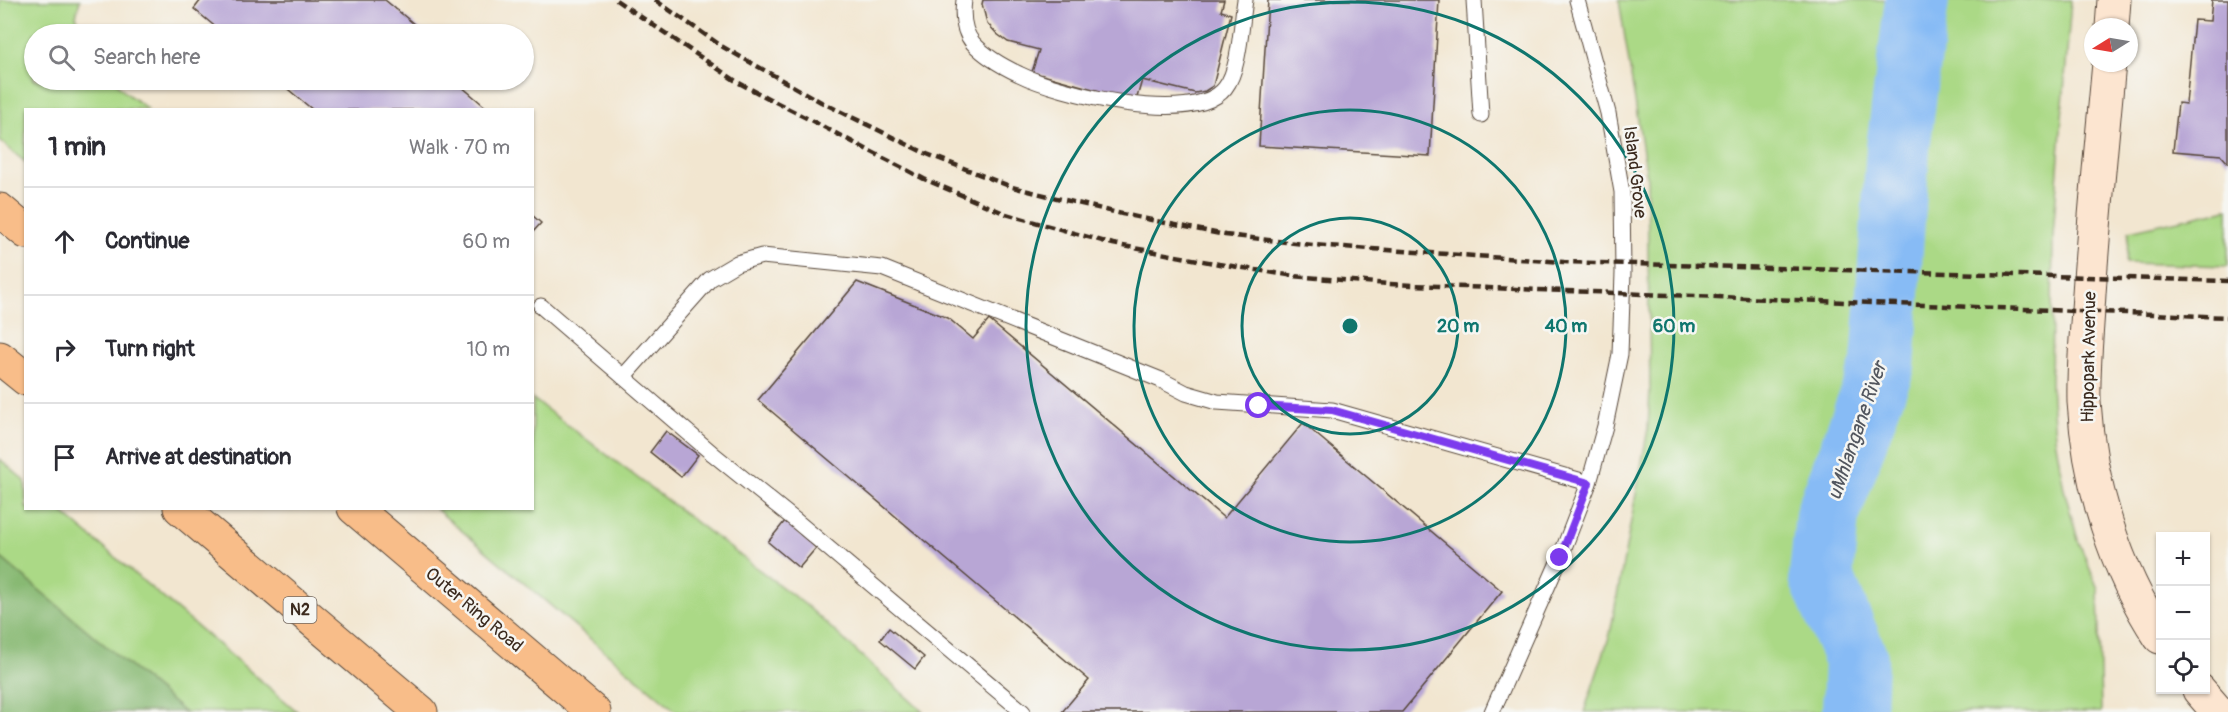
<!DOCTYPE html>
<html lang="en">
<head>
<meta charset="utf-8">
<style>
  body { margin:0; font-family:Pangolin,sans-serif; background:#f7f7f7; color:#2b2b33 }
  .controls { position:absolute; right:18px; bottom:18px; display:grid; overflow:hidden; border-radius:0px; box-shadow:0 2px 4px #0004 }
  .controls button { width:54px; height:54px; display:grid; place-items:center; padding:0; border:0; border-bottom:2px solid #e1e1e2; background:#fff; color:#2b2b33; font:30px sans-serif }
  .compass { position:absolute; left:2084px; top:18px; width:54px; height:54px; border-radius:50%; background:#fff; box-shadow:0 2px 4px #0004; rotate:259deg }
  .stop { position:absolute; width:18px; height:18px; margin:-14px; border:4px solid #7c3aed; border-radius:50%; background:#fff }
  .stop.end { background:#7c3aed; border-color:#fff; box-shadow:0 2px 6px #0008 }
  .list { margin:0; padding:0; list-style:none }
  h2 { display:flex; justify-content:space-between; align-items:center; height:78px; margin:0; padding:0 24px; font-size:26px }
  h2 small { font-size:20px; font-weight:400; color:#7c7c81 }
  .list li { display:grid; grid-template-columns:39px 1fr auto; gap:18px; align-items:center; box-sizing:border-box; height:108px; padding:0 24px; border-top:2px solid #e1e1e2 }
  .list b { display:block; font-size:22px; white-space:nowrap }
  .list em { font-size:20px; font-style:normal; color:#7c7c81 }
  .icon { flex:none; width:33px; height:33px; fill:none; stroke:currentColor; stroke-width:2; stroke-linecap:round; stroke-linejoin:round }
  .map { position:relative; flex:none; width:2228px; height:712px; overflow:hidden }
  .search { position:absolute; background:#fff; box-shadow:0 2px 4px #0004; left:24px; top:24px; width:510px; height:66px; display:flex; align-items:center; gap:15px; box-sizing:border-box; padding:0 21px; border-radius:33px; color:#7c7c81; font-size:22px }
  .panel { position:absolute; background:#fff; box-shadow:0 2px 4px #0004; left:24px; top:108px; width:510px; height:402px; border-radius:0px }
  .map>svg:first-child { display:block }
</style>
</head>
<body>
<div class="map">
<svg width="2228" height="712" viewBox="0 0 2228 712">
  <rect width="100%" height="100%" fill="#f6f6f2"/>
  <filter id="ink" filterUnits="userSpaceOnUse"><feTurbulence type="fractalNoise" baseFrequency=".0167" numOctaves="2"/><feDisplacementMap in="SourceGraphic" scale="12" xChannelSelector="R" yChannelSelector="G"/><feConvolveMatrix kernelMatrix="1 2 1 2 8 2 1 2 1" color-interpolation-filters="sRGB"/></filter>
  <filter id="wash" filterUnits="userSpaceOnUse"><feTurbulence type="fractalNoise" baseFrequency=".008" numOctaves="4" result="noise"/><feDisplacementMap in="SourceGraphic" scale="24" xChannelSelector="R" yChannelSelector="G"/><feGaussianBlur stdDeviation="1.35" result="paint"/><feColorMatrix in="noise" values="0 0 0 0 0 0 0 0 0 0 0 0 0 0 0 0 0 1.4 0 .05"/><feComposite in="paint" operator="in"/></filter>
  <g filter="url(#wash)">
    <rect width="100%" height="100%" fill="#f2e6d0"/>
    <path fill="#abd986" stroke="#738252" stroke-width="1.5" d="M0 0H80L76 16 85 34H34V80H114L126 93 148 109 26 110 25 162 0 141Z
      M1619 0H2071L2053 235 2051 385 2055 437 2064 489 2078 540 2098 589 2101 712H1584L1610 634 1648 429 1650 390 1647 177Z
      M2228 209V266L2126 263 2129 231Z
      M533 399 807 606 923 712H677L436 509 532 508Z
      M0 459 25 481 26 508 58 509 298 712H184L0 557Z"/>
    <path fill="#88b973" stroke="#627248" stroke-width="1.5" d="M0 557 184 712H0Z"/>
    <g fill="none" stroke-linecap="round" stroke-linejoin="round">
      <path stroke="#87bbf5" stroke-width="64" d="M1854 712 1856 659 1821 576 1827 516 1883 365 1898 148 1917 0"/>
    </g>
    <g id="blocks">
      <path fill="#b8a6d5" d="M201 0H385L426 34H224L194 9Z
        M983 0H1224L1221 11 1231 14 1213 86 1205 91 1195 93 1142 80 1136 101 1032 72 1039 50 1008 42 997 34 987 23 982 4Z
        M1268 0H1439L1430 156 1259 146Z
        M2212 0H2228V163L2221 155 2173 151 2178 103 2186 104 2194 20 2210 21Z
        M277 80H454L489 110H313Z
        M532 215 541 223 532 233Z
        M857 282 948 318 973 339 989 320 1224 518 1303 423 1502 591 1402 712H1062L1089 680 758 400Z
        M666 431 698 455 681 477 650 452Z
        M785 521 816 548 799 568 768 542Z
        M889 628 924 657 915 669 880 640Z"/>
    </g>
  </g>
  <g filter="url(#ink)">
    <use href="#blocks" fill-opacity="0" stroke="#564639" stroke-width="1.5"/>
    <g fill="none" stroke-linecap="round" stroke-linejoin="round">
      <g stroke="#564639" stroke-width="17">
        <path id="lane" d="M964 0C962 15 963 31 973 43 984 55 1004 67 1019 74 1057 93 1194 128 1225 88 1240 69 1241 24 1245 0
          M1474 0 1481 115
          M541 306 713 454 795 520 1023 712
          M623 377 710 279 737 263 762 256 882 268 1161 380 1186 393 1217 402 1332 410 1589 483
          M1492 712 1560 558 1589 483 1605 426 1620 354 1623 273 1622 192 1608 113 1577 0"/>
      </g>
      <g stroke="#564639" stroke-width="35">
        <path id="secondary" d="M2112 27 2114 0
          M2109 63C2102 140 2094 217 2089 294 2087 330 2083 366 2084 402 2089 484 2115 569 2160 637
          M2199 690 2218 712"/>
      </g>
      <g stroke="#564639" stroke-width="35">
        <path id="highway" d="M0 210 26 232
          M0 358 26 379
          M180 508 421 712
          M354 508 594 712"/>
      </g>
      <use href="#lane" stroke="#fff" stroke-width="15"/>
      <use href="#secondary" stroke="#fce5d0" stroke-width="33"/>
      <use href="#highway" stroke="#f8bd89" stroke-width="33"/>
      <path stroke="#3b2a1e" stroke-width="4.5" stroke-dasharray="9 4.5" stroke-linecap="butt" d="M616 0 739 83 924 179 1006 214 1113 244 1219 264 1294 276 1388 284 2228 317
        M655 0 723 47 821 102 927 154 1012 187 1122 214 1225 235 1313 245 1564 262 2228 281"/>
    </g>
  </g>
  <g fill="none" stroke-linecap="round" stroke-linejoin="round" filter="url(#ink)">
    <path stroke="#7c3aed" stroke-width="8" d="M1259 406 1332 410 1589 483 1560 558"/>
  </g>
  <g fill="none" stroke="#0f766e" stroke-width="3">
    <circle cx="1350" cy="326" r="108"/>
    <circle cx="1350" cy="326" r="216"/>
    <circle cx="1350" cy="326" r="324"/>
  </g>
  <g text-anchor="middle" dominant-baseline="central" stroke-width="5" stroke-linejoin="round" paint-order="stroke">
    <rect fill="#f6f6f2" stroke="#73675e" stroke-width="1.5" x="283.5" y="597" width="33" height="26" rx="4.5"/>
    <g font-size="16" font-weight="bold" fill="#3b2a1e">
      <text x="300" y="610">N2</text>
    </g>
    <g font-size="18" fill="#3b2a1e" stroke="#f6f6f2">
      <text transform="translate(1635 172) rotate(83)">Island Grove</text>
      <text transform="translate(2089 357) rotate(-89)">Hippopark Avenue</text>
      <text transform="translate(474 610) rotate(40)">Outer Ring Road</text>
    </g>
    <g font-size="20" font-style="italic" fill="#52565e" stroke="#f6f6f2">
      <text transform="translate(1857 431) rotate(-71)">uMhlangane River</text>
    </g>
  </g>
  <circle cx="1350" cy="326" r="9" fill="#0f766e" stroke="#f6f6f2" stroke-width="3"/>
  <g font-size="18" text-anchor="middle" font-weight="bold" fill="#0f766e" stroke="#f6f6f2" stroke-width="5" stroke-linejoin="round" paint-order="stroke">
    <text x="1458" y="332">20 m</text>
    <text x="1566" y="332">40 m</text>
    <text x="1674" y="332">60 m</text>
  </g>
</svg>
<div class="controls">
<button>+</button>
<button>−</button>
<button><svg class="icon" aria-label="locate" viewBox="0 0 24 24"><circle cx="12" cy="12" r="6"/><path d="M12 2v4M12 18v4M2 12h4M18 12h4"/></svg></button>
</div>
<svg class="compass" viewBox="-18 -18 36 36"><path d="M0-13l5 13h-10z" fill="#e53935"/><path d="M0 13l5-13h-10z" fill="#7c7c81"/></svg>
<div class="stop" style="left:1259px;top:406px"></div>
<div class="stop end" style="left:1560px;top:558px"></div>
<div class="search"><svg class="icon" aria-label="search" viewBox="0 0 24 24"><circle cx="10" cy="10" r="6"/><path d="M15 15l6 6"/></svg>Search here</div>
<section class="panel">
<h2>1 min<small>Walk · 70 m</small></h2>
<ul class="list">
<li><svg class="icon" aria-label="ahead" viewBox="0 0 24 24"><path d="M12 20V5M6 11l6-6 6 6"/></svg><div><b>Continue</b></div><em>60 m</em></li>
<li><svg class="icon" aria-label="right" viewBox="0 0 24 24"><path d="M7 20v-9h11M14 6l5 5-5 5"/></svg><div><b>Turn right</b></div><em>10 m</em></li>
<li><svg class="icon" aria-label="arrive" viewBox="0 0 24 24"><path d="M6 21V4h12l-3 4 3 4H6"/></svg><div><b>Arrive at destination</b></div></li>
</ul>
</section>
</div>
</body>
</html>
